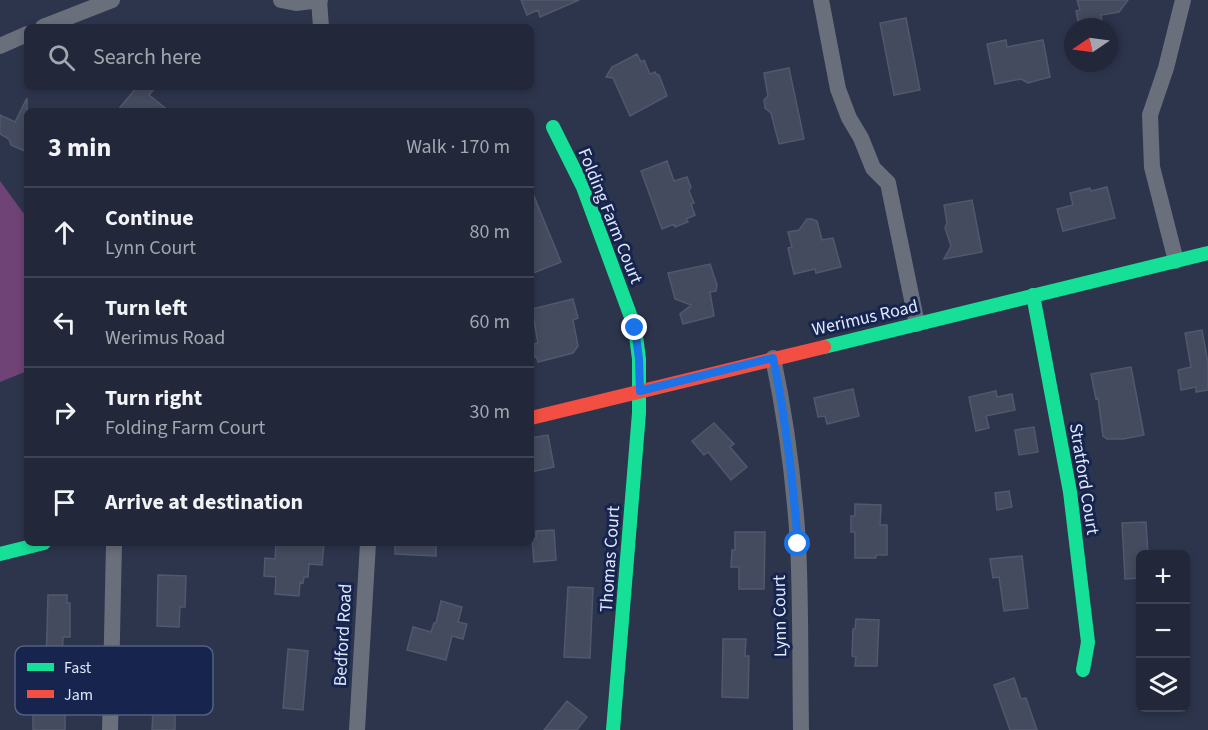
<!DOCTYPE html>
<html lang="en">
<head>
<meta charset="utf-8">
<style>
  body { margin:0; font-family:"Source Sans 3",sans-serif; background:#2a3042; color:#f1f3f6 }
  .controls { position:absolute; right:18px; bottom:18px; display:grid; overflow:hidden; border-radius:9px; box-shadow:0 3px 9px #0003 }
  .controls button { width:54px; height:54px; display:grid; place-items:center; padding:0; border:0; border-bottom:2px solid #3f4454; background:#22283a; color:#f1f3f6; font:30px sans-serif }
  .compass { position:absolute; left:1064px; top:18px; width:54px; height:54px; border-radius:50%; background:#22283a; box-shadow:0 3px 9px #0003; rotate:257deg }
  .stop { position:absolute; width:18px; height:18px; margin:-14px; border:4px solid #1a73e8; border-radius:50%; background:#fff }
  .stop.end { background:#1a73e8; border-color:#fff; box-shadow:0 2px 6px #0008 }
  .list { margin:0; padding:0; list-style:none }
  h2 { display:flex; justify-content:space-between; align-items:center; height:78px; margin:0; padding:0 24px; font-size:26px }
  h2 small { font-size:20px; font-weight:400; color:#a2a6af }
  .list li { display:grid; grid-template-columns:39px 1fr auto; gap:18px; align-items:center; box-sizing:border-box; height:90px; padding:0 24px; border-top:2px solid #3f4454 }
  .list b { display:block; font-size:22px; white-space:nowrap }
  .list p { margin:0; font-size:20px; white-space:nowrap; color:#a2a6af }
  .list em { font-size:20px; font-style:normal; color:#a2a6af }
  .icon { flex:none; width:33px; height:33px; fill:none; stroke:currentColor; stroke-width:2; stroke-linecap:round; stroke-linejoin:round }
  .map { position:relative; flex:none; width:1208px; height:730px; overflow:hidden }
  .search { position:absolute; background:#22283a; box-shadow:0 3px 9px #0003; left:24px; top:24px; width:510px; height:66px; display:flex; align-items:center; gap:15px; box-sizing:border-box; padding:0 21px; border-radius:9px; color:#a2a6af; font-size:22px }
  .panel { position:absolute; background:#22283a; box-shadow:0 3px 9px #0003; left:24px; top:108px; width:510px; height:438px; border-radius:9px }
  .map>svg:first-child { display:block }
</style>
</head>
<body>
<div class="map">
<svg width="1208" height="730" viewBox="0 0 1208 730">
  <rect width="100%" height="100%" fill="#2d354d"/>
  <path fill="#704376" d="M0 181 27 218V371L0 382Z"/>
  <path fill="#444b5e" stroke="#50586d" stroke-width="1.5" d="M521 0H579L540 17 538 10 527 15Z
    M1077 0H1128L1119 12 1101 15 1102 21 1079 25 1076 11 1080 10Z
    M906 18 920 90 894 95 880 23Z
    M1006 40 1007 47 1043 40 1050 77 1028 83 1021 79 995 84 987 44Z
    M637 54 641 62 644 60 650 74 655 72 656 74 659 75 667 96 630 116 613 78 606 77 612 67Z
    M789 68 804 139 779 144 771 113 765 108 764 100 768 96 764 73Z
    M137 87H156L149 95 169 111H117Z
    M27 98V152L11 145 9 139 0 134V115L15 122Z
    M667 161 674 181 687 177 691 187 689 191 694 203 691 204 695 215 686 219 688 222 675 227 674 224 662 229 641 171Z
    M1107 187 1115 218 1063 231 1057 209 1073 205 1070 193 1090 188 1091 191Z
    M531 189 561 262 531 274Z
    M972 200 982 252 944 259 951 246 945 228 947 223 944 205Z
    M807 219H812L817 221 822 240 833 238 841 267 816 273 815 269 794 274 788 248 792 247 788 232 799 230Z
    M710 264 717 285 716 291 710 292 714 316 683 324 680 314 691 305 675 299 668 273Z
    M573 299 578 318 573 320 578 346 573 353 538 362 537 358 531 354V345L538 343 532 309Z
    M1202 330 1208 363V390L1196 392V387L1181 390 1178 370 1191 367 1185 333Z
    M1131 367 1144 435 1123 439H1107L1103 436 1098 398 1096 399 1091 374Z
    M853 389 859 416 827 424 825 416 818 417 814 398Z
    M996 391 997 397 1012 394 1015 410 986 416 989 428 976 431 969 397Z
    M714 423 734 444 730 447 747 467 731 480 708 452 704 455 692 441Z
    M1034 427 1038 452 1019 455 1015 430Z
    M548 435 554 467 531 472V438Z
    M1009 491 1012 507 997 510 995 493Z
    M855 504 881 505 880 525H887V555H876V558H855V532H851V516H855Z
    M1146 522 1148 555H1140V578L1125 579 1122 523Z
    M554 530 556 560 534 562 532 539H536V531Z
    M735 532H765L764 589H739V567H731L732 550H735Z
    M276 543H324L322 565 309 564 308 577H304L303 583 300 582 299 596 275 594 276 577 264 576 265 558 275 559Z
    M395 543H436V556L395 554Z
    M1022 556 1028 608 1004 611 999 577 993 578 990 559Z
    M158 575 186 576 185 607H180L179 627 157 626Z
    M568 587 593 588 590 658 564 657Z
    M48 595H67V603H70V637H63L62 664H46Z
    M441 601 462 607 458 622 467 624 463 639 452 636 446 660 407 650 413 627 431 632 434 623H436Z
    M856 619 879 620 877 666H855L856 657 852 656 853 629H855Z
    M723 639H746L745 656H749L748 698 722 697Z
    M288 649 308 651 303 710 283 708Z
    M1014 678 1021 699 1026 698 1037 730H1010L994 685Z
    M567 701 587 717 577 730H544Z
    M153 711 175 712V730H152Z
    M33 712H65V730H33Z"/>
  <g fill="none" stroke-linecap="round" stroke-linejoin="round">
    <path stroke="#696f7b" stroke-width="16" d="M281 0 296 3 320 0
      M319 0 321 27
      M821 0 838 89 849 118 861 138 873 168 888 183 917 324
      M43 27 112 0
      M0 46 27 34
      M1176 261 1152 167 1150 115 1166 68 1183 0
      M773 358C786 419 794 481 798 543 801 605 800 668 801 730
      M110 730 114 543
      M357 730 368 543"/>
    <path stroke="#16e098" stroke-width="14" d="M553 127 583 187 635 328 639 359V413L613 730
      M1033 295 1070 492 1088 642 1083 670
      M824 347 1208 253
      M0 554 44 543"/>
    <path stroke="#f24e42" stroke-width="14" d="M531 418 824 347"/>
  </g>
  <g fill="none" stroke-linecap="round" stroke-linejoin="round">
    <path stroke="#1a73e8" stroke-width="8" d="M635 328 639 359 640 391 773 358C786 419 793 482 798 544"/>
  </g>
  <g text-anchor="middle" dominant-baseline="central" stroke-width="6" stroke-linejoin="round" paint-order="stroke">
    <g font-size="18" fill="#dfe8fe" stroke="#17254e">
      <text transform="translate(610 216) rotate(68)">Folding Farm Court</text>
      <text transform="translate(865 318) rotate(-13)">Werimus Road</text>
      <text transform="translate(1084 479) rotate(81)">Stratford Court</text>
      <text transform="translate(610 559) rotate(-86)">Thomas Court</text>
      <text transform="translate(780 616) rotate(-91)">Lynn Court</text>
      <text transform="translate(343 635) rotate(-87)">Bedford Road</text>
    </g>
  </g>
  <rect x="15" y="646" width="198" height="69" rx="9" fill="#17254e" stroke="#536083" stroke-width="1.5"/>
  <rect x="27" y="663" width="27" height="8" fill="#16e098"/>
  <rect x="27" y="690" width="27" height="8" fill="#f24e42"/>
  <g font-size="16" fill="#dfe8fe">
    <text x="64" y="673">Fast</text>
    <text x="64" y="700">Jam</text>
  </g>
</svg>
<div class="controls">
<button>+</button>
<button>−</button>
<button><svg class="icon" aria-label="layers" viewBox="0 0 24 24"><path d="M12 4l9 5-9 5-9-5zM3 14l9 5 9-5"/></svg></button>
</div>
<svg class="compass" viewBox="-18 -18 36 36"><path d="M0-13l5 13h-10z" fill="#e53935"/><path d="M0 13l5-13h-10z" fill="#a2a6af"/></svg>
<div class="stop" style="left:798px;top:544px"></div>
<div class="stop end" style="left:635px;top:328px"></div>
<div class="search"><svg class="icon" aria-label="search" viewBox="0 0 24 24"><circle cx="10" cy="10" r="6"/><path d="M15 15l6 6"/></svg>Search here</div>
<section class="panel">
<h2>3 min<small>Walk · 170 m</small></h2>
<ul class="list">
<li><svg class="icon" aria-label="ahead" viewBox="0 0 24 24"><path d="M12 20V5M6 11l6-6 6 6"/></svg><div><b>Continue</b><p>Lynn Court</p></div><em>80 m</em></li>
<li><svg class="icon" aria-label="left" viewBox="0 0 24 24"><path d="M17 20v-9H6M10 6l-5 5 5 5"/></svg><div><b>Turn left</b><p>Werimus Road</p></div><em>60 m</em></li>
<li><svg class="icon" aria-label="right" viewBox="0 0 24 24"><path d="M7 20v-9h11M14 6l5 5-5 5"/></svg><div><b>Turn right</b><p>Folding Farm Court</p></div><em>30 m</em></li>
<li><svg class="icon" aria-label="arrive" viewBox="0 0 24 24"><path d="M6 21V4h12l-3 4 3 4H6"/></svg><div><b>Arrive at destination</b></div></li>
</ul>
</section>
</div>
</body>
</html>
